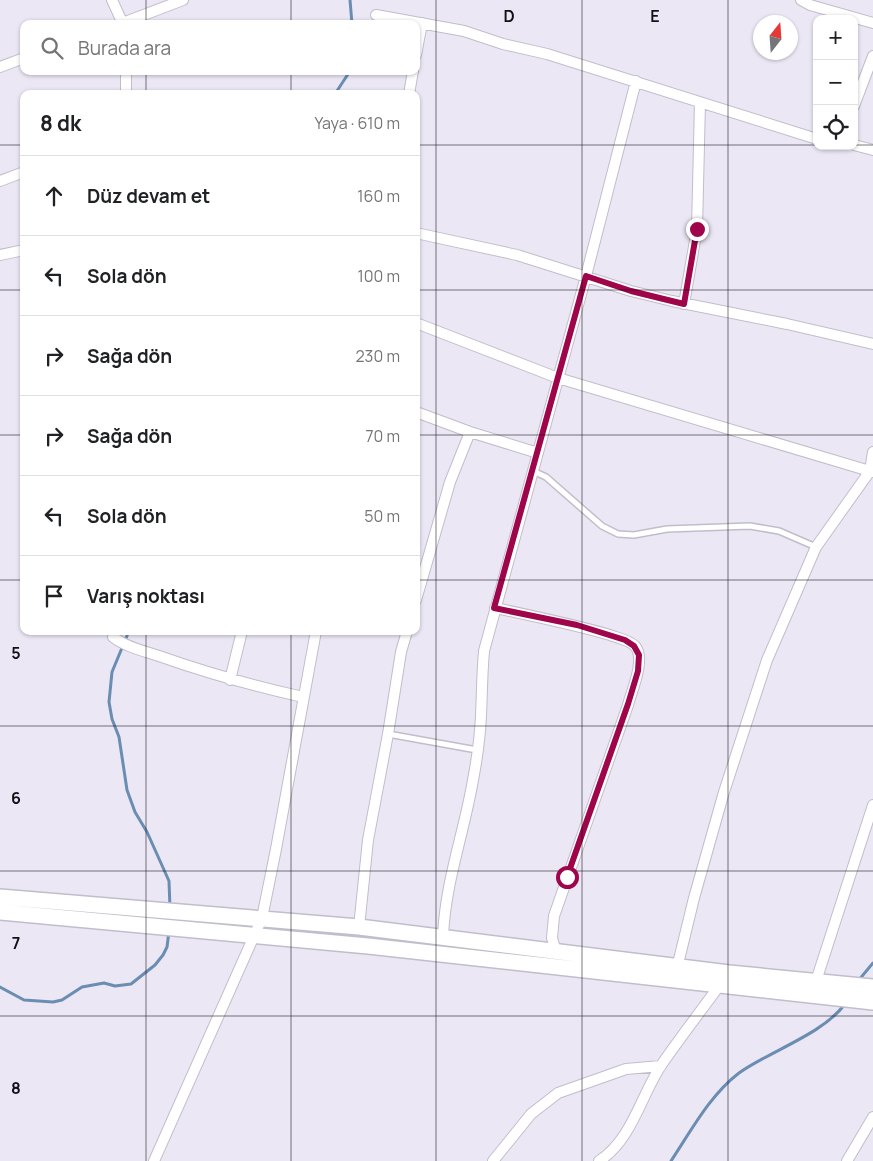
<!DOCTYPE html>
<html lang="tr">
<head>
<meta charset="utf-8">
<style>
  body { margin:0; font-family:Manrope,sans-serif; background:#f2f2f2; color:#202124 }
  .controls { position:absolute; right:15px; top:15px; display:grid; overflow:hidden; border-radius:10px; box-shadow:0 1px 4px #0004 }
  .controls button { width:45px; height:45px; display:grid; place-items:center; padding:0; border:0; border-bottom:1px solid #e0e0e0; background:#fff; color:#202124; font:25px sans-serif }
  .compass { position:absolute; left:753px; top:15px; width:45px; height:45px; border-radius:50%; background:#fff; box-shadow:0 1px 4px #0004; rotate:17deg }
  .stop { position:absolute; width:15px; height:15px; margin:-11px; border:4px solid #9f054b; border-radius:50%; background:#fff }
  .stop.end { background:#9f054b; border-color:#fff; box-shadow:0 1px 5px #0008 }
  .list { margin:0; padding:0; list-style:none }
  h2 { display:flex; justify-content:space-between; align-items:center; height:65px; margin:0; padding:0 20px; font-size:21px }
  h2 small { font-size:16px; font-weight:400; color:#757577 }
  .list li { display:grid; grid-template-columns:32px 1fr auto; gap:15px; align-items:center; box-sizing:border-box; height:80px; padding:0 20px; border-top:1px solid #e0e0e0 }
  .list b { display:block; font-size:19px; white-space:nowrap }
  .list em { font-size:16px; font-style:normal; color:#757577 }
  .icon { flex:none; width:28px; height:28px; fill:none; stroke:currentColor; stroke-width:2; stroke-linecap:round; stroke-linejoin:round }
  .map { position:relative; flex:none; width:873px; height:1161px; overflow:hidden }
  .search { position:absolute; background:#fff; box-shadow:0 1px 4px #0004; left:20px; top:20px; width:400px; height:55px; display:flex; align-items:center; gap:12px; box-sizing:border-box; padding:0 18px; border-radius:10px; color:#757577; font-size:19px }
  .panel { position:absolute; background:#fff; box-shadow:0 1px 4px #0004; left:20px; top:90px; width:400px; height:545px; border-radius:10px }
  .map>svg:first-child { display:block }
</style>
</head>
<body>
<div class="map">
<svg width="873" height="1161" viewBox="0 0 873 1161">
  <rect width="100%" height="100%" fill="#ebe7f5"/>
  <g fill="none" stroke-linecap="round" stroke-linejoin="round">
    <path stroke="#6b8db2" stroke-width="3" d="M350 0 352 24
      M335 94 350 71
      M129 631 112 672 109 702 112 719 119 737 127 790 135 812 147 832 169 881 170 908
      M858 981 873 963
      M0 987 24 1000 53 1002 62 1000 82 987 104 983 115 986 131 984 155 965 163 955 167 947 169 931
      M671 1161C691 1131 710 1095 739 1073 770 1051 823 1034 845 1004"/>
    <g stroke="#c2bdcb" stroke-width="8">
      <path id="lane" d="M533 471 546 477 602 526 618 534 634 535 667 529 750 526 779 531 816 547
        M388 734 477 750"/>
    </g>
    <g stroke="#c2bdcb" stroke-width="12">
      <path id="street" d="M112 0 123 24
        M801 0 810 5 873 23
        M376 15 464 31 503 44 547 54 817 139
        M120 24 183 0
        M416 55 422 23
        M0 67 24 58
        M126 71V94
        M409 94 413 71
        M854 106 873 56
        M854 145 873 150
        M0 181 24 172
        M416 233 517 255 631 291 672 301 787 324 873 344
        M0 255 24 250
        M684 304 697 229 700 102
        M416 323 558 378 873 472
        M416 412 470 432 538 453
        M416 600 450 482 470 432
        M495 608C533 616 572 624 610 635 617 638 629 640 635 646 646 659 632 690 628 705L554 916 552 938 556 952
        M113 637C126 647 144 651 159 656 207 673 254 686 303 697
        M230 680 242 631
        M359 927 368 840 388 734 401 652 407 631
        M443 937C445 883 464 833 473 780 477 759 480 737 481 716 482 694 482 673 484 651L586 276 636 81
        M676 972 694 898 724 792 767 660 816 547 870 471 873 452
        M816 981 873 805
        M154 1161 262 918 276 849 316 631
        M493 1161 531 1114 558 1093 626 1069 661 1066
        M599 1161C632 1140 641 1095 662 1064 680 1038 700 1012 719 986
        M847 1161 873 1117"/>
    </g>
    <g stroke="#c2bdcb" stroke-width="18">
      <path id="secondary" d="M0 897 359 927 729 973 873 987
        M0 912 368 946 873 1002"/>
    </g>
    <use href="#lane" stroke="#fff" stroke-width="5"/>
    <use href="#street" stroke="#fff" stroke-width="10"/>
    <use href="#secondary" stroke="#fff" stroke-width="15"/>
  </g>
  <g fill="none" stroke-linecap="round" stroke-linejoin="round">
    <path stroke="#9f054b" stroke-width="6" d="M567 877 628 704 638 671 639 655 634 646 625 640 577 625 494 608 586 276 631 291 684 304 697 229"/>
  </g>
  <path fill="none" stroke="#111014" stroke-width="1" stroke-opacity="0.55" d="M146 0V24M291 0V24M436 0V1161M582 0V1161M728 0V1161M146 71V94M291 71V94M0 145H24M416 145H817M854 145H873M0 290H24M416 290H873M0 435H24M416 435H873M0 580H24M416 580H873M146 631V1161M291 631V1161M0 726H873M0 871H873M0 1016H873"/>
  <g font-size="16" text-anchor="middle" font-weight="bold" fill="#111014" stroke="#ebe7f5" stroke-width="4" stroke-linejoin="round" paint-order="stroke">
    <text x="509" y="22">D</text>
    <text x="655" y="22">E</text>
    <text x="16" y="659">5</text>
    <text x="16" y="804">6</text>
    <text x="16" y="949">7</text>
    <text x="16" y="1094">8</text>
  </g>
</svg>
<div class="controls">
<button>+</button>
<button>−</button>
<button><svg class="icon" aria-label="locate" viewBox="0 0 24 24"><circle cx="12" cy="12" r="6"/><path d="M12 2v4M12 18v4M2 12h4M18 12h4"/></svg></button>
</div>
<svg class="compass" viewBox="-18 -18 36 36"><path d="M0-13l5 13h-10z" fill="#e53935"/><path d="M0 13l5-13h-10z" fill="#757577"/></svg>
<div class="stop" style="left:567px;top:877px"></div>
<div class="stop end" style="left:697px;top:229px"></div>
<div class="search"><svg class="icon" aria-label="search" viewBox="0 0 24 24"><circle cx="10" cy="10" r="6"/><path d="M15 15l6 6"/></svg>Burada ara</div>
<section class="panel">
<h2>8 dk<small>Yaya · 610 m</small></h2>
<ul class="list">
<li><svg class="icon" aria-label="ahead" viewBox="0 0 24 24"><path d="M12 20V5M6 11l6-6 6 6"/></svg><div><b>Düz devam et</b></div><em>160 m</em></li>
<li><svg class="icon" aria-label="left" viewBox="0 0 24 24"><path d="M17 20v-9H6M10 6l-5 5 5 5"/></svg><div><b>Sola dön</b></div><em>100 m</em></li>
<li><svg class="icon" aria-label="right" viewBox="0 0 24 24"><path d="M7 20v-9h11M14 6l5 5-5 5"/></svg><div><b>Sağa dön</b></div><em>230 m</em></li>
<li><svg class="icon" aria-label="right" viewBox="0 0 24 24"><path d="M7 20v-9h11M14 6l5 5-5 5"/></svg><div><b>Sağa dön</b></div><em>70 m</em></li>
<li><svg class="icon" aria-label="left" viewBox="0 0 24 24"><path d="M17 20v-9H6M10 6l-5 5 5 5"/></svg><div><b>Sola dön</b></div><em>50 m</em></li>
<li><svg class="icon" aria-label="arrive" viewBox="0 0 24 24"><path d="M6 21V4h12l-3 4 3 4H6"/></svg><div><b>Varış noktası</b></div></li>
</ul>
</section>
</div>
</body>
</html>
